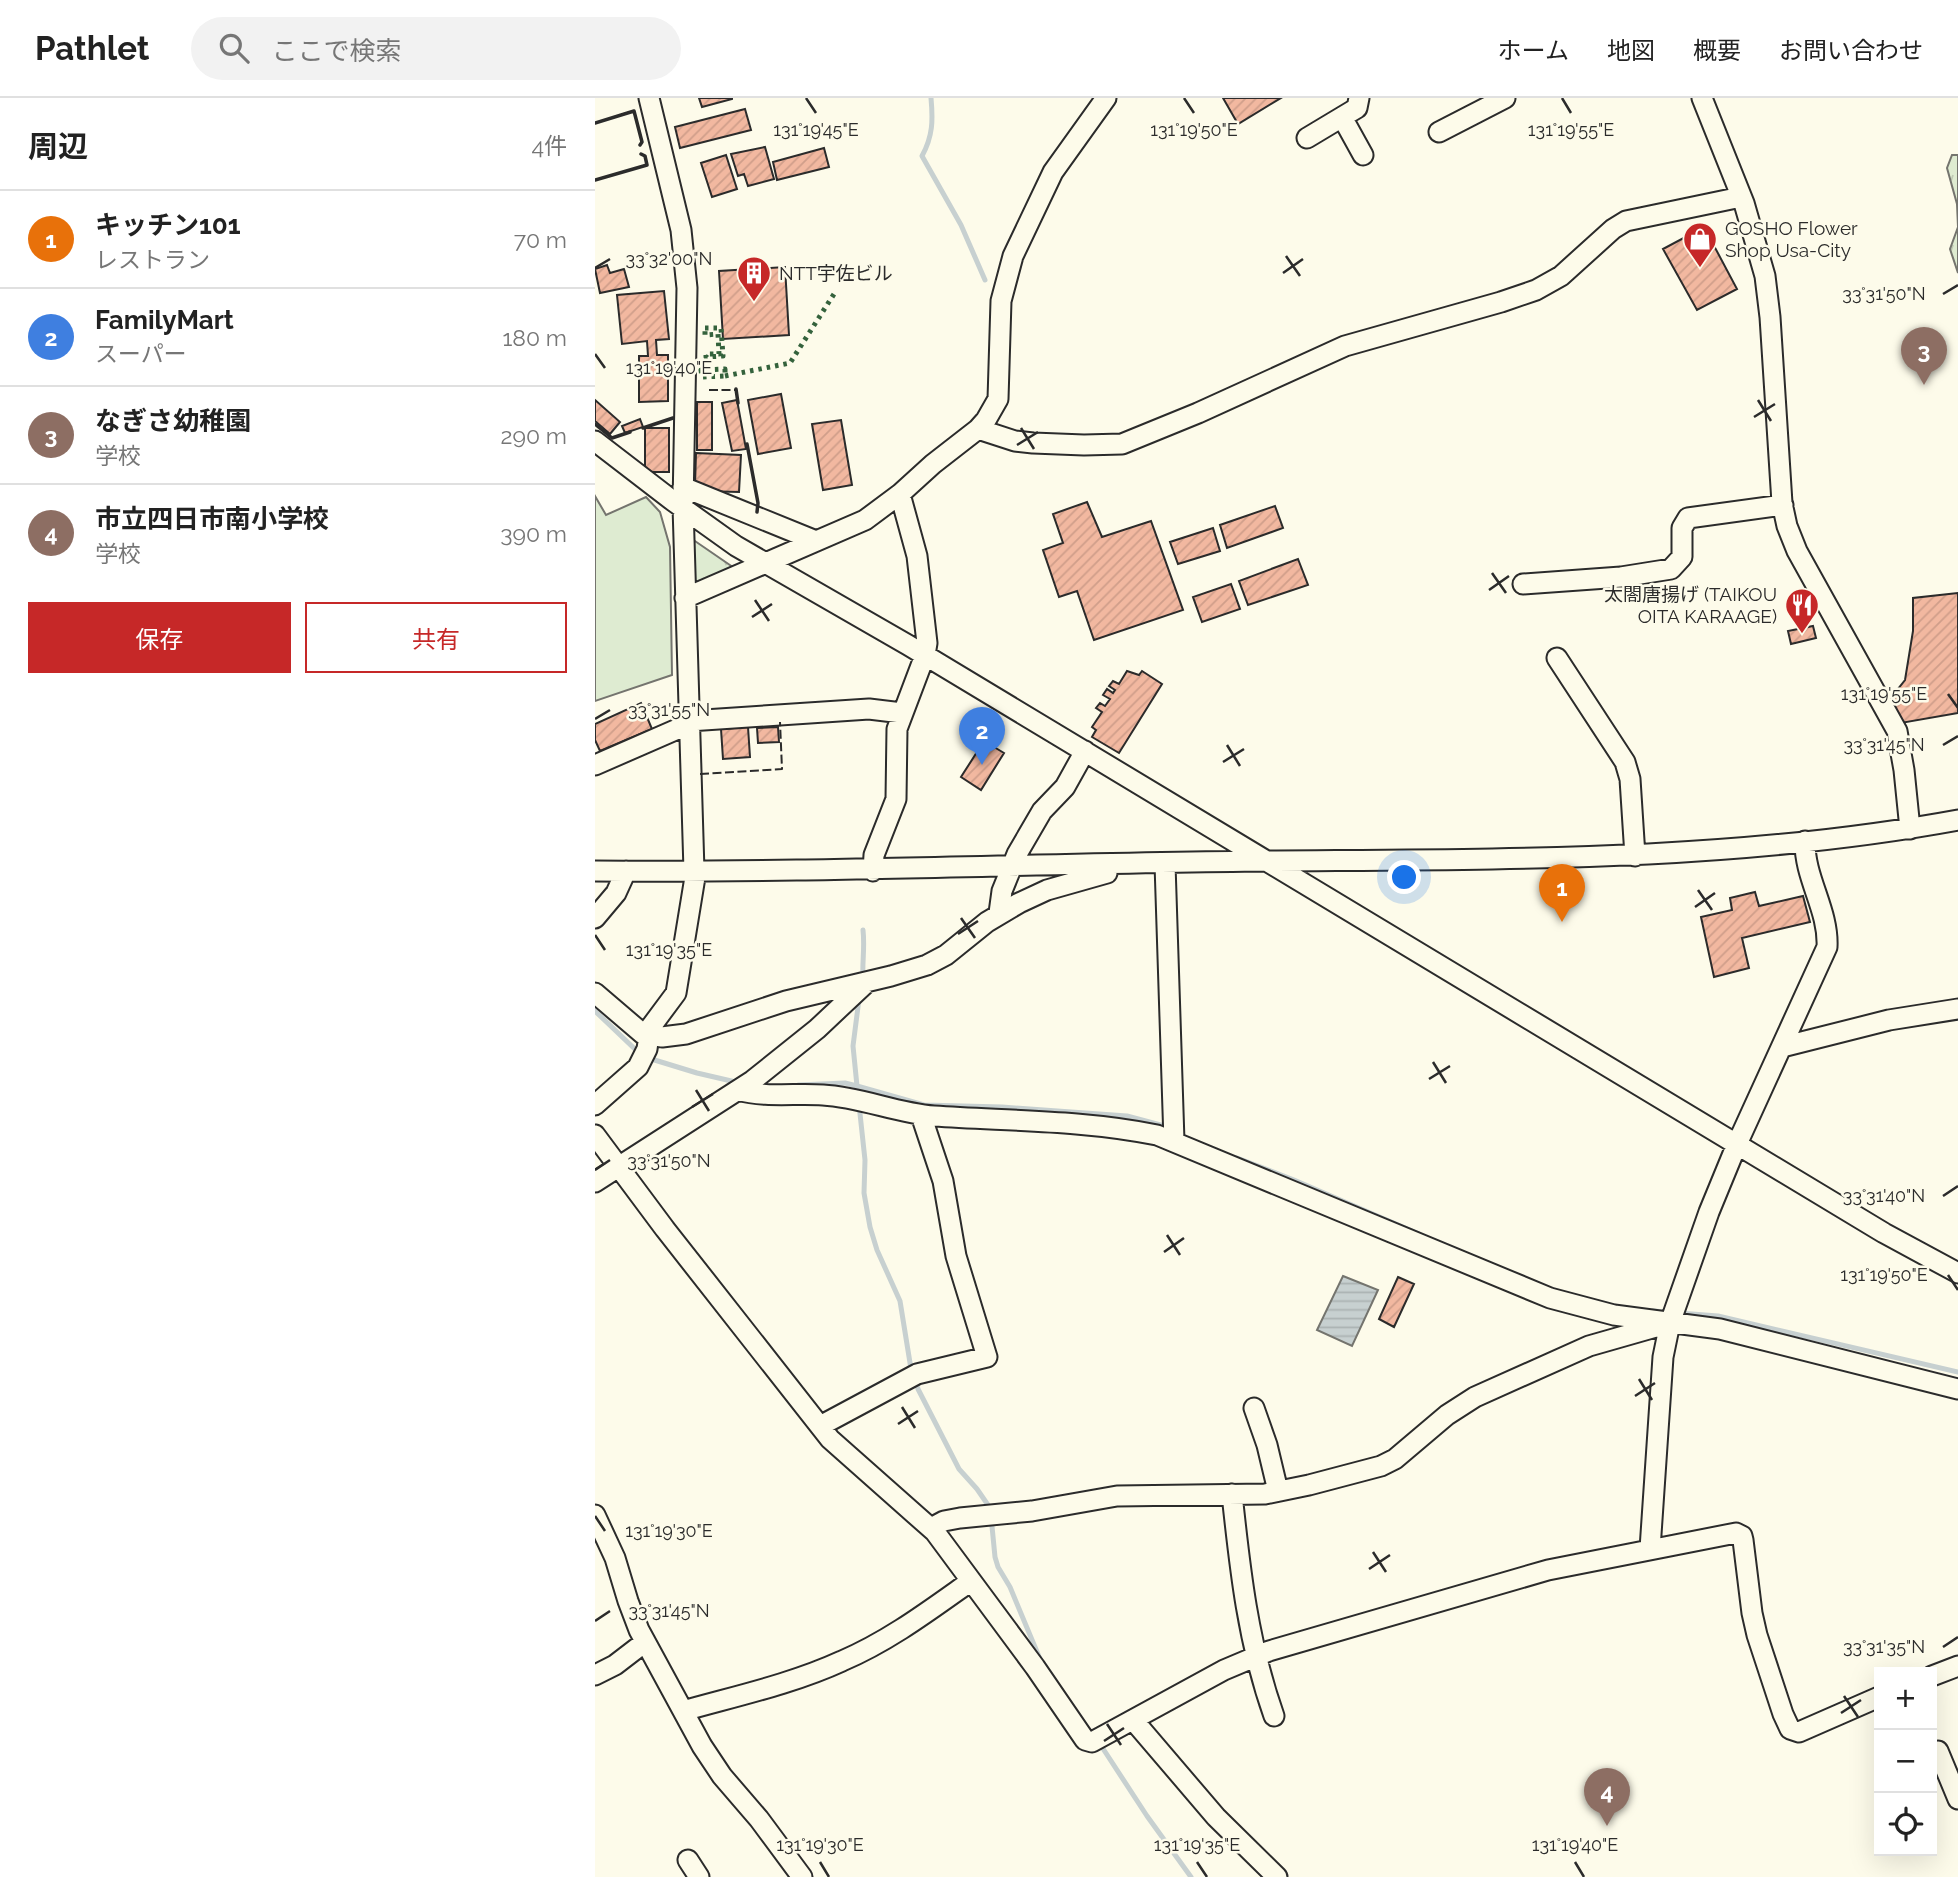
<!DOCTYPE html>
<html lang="ja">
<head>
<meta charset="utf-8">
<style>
  body { margin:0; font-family:Raleway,"Noto Sans JP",sans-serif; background:#f2f2f2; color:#222 }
  .controls { position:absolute; right:21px; bottom:21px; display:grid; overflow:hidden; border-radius:0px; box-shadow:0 7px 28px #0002 }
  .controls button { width:63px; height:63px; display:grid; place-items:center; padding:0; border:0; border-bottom:2px solid #e0e0e0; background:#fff; color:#222; font:35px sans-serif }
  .you { position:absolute; left:810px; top:780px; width:24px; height:24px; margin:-18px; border:5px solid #fff; border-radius:50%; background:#1a73e8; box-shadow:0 0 0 10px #1a73e833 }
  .badge { display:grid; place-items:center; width:46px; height:46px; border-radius:50%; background:#c62828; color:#fff; font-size:23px; font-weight:700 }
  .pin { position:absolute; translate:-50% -58px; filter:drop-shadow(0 2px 4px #0008) }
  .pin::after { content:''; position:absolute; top:37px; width:24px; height:21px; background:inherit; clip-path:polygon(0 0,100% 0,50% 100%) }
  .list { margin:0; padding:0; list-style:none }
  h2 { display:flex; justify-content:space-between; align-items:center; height:91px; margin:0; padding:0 28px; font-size:30px }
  h2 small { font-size:23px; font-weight:400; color:#767676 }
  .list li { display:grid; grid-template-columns:46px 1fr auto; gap:21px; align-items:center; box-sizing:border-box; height:98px; padding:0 28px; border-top:2px solid #e0e0e0 }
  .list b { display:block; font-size:26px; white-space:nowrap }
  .list p { margin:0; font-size:23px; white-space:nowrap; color:#767676 }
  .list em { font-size:23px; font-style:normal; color:#767676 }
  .actions { display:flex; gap:14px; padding:21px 28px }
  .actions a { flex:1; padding:16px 0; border:2px solid #c62828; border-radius:0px; text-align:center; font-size:24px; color:#c62828 }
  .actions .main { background:#c62828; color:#fff }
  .icon { flex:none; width:38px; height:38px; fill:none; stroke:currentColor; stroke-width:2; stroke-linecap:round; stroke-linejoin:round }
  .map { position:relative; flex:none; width:1363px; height:1779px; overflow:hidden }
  header { display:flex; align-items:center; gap:42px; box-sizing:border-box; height:98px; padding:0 35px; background:#fff; border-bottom:2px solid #e0e0e0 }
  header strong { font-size:33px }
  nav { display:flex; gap:38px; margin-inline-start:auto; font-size:24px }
  .search { width:490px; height:63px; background:#f2f2f2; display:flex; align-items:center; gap:18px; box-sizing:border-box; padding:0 24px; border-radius:38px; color:#767676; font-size:26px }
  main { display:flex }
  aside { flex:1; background:#fff }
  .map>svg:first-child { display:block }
</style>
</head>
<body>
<header>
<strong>Pathlet</strong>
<div class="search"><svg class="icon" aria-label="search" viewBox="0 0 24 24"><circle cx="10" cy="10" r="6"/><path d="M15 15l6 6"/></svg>ここで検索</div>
<nav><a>ホーム</a><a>地図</a><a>概要</a><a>お問い合わせ</a></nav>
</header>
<main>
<aside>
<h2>周辺<small>4件</small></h2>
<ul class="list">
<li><span class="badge" style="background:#e8710a">1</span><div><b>キッチン101</b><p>レストラン</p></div><em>70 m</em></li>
<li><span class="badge" style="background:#3f7fe0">2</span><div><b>FamilyMart</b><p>スーパー</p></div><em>180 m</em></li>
<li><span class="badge" style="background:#8d6e63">3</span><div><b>なぎさ幼稚園</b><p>学校</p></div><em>290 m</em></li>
<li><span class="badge" style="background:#8d6e63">4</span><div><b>市立四日市南小学校</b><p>学校</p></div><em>390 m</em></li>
</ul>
<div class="actions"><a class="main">保存</a><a>共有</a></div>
</aside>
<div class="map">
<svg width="1363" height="1779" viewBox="0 0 1363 1779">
  <defs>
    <pattern id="grass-tufts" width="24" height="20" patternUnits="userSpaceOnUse" patternTransform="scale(1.75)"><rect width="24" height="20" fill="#deebd1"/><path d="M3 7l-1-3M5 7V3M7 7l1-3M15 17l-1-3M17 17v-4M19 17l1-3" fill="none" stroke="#bfcab4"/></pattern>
    <pattern id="water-rules" width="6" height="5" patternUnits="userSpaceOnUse" patternTransform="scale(1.75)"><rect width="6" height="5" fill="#c7d0d0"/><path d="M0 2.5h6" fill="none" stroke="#abb3b3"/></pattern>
    <pattern id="building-hatch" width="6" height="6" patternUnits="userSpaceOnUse" patternTransform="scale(1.75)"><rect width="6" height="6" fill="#f2b8a0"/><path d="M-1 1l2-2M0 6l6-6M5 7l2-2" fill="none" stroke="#d09e8a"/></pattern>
  </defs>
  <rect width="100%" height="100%" fill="#fdfbea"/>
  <path fill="url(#grass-tufts)" stroke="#74746e" stroke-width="2" d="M1357 57H1363V175L1355 151 1363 129 1362 106 1352 70Z
    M97 441 145 474 95 494Z"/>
  <path fill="#deebd1" stroke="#74746e" stroke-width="2" d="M0 398 11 417 51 399 65 414 75 449 77 577 0 603Z"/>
  <path fill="url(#water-rules)" stroke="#74746e" stroke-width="2" d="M748 1178 783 1192 757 1248 722 1232Z"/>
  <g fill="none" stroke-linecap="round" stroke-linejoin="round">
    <path stroke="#c7d0d0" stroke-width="5" d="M336 0C338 22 338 38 327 58L366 127 390 182
      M268 832C270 849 267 864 268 881
      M264 901 258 948 262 988 329 1007 407 1009 532 1018 573 1029
      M0 913 44 955
      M53 960 102 975 145 985
      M203 987 250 985 262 988 270 1062 269 1095 275 1129 282 1152 305 1203 316 1271 323 1291 364 1371 382 1391 393 1407 396 1418 400 1459 403 1469 415 1489 445 1561
      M642 1060 699 1082 824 1136
      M1058 1213 1123 1218 1363 1274
      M505 1646 552 1718 596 1779"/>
  </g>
  <path fill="url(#building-hatch)" stroke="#2b2b2b" stroke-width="2" d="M104 0H137V1L107 9Z
    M628 0H686L643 26Z
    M150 11 156 32 85 50 80 29Z
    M170 49 179 81 153 88 149 76 143 78 136 56Z
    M229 50 234 69 182 82 178 64Z
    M131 57 142 91 117 99 106 65Z
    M1109 129 1142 191 1102 212 1068 151Z
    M12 167 15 175 29 171 34 189 5 195 0 171Z
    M190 169 194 237 128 241 124 173Z
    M69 193 74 241 61 242 62 257H73V303L44 304V258H53L52 243 27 246 22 197Z
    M186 296 196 350 163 356 153 302Z
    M0 302 25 324 15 336 0 323Z
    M142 302 151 351 137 353 127 305Z
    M102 304H117V352H102Z
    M45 321 48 329 30 335 27 328Z
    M246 322 257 387 228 392 217 326Z
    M50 330H74V374H50Z
    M101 355 146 357 144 394 105 393 100 387Z
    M492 404 507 439 556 423 588 512 499 542 482 493 464 499 448 452 468 445 458 416Z
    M680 408 688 430 632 450 625 427Z
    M618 430 625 453 583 466 575 444Z
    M703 461 713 487 653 507 644 483Z
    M636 486 645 511 607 524 598 499Z
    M1363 495V615L1306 625 1295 601 1310 582 1318 533V500Z
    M1218 528 1221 540 1196 546 1193 533Z
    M532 573 544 577 547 573 567 586 524 655 497 639 501 632 497 629 507 614 501 610 505 605 510 608 515 601 508 597 512 591 518 595 520 592 514 588 518 583 524 586Z
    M46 605 57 631 5 653 0 642V626Z
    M153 629 155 659 128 661 126 631Z
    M183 629 184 644 163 645 162 630Z
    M389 643 409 655 386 692 366 679Z
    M1160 794 1164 808 1208 798 1215 824 1147 840 1154 870 1119 879 1106 819 1137 812 1135 800Z
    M803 1179 819 1186 799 1229 784 1221Z"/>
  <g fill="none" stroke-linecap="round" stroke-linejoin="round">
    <g stroke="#2b2b2b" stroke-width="23">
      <path id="minor" d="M54 0 86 132 92 190 88 408 99 773
        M1107 0 1149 105 1170 178 1175 219 1187 405 1192 428 1202 453 1302 633 1309 672 1315 731
        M747 19 768 57
        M844 34 910 0
        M712 40 762 10 764 0
        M383 331 420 343 438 345 489 347 527 346 603 315 750 248 906 204 941 192 966 178 1018 131 1031 123 1146 99
        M0 343 78 403 141 448 313 547 1289 1135 1363 1175
        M88 389 221 443
        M928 486 1026 479 1076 471 1087 459V430L1093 420 1188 407
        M90 500 270 422 305 396 338 366 383 331 391 322 403 301 406 203 418 158 458 74 511 0
        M962 560 1030 664 1035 681 1040 758
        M94 623 274 611 307 615
        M0 667 94 626
        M570 766 579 1043
        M0 773C224 775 448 765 672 763 903 761 1135 764 1363 722
        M278 773 279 757 301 701 302 631 330 557 332 545 322 458 305 396
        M404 815 407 793 422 756 447 713 470 689 490 653
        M0 820 21 795 31 773
        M0 895 48 936 67 939 91 936 191 903 296 878 332 867 351 857 392 824 424 805 452 792 512 775
        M1187 949 1294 922 1363 911
        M143 992C171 1000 200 995 228 997 266 999 301 1015 339 1018 413 1023 489 1022 562 1037L955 1200 1019 1217 1125 1231 1363 1291
        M0 1007 43 969 52 951 55 930 81 895 101 773
        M0 1037 70 1131 235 1341 340 1434 440 1569 490 1642 497 1644 629 1572 674 1553 953 1472 1141 1435 1147 1438 1148 1442 1157 1515 1162 1537 1188 1616 1195 1631 1204 1634 1284 1599
        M0 1084 157 983 222 931 272 884
        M659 1310 672 1347 683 1393
        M225 1328 322 1276 392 1259 361 1158 348 1083 326 1017
        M637 1396C645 1472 653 1545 679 1618
        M0 1417 20 1460 33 1503 44 1532 107 1648 127 1678 164 1721 207 1779
        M336 1430 349 1423 365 1420 437 1413 522 1398 670 1396 714 1387 786 1368 800 1361 852 1317 880 1299 994 1248 1064 1228
        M1055 1451 1068 1259 1075 1225 1114 1114 1142 1046 1232 849C1234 812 1209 780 1210 743
        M0 1577 20 1567 50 1544
        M1337 1578 1363 1568
        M88 1613C141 1598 197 1586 247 1563 294 1543 335 1512 376 1483
        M539 1623 621 1719 682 1779
        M1343 1653 1363 1701
        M93 1762 104 1779"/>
    </g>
    <use href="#minor" stroke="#fdfbea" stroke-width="19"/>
    <path stroke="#34623c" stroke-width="5" stroke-dasharray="3.5 5" stroke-linecap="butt" d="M110 230H126L128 258 111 259V256H124L123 236 110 237Z
      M130 271V278L107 279 106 272Z
      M130 278 195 265 239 196"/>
    <path stroke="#2b2b2b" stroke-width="2" stroke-dasharray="9 3.5" stroke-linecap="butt" d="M114 292H142
      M105 676 187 671 185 624"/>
    <path stroke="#2b2b2b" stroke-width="3.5" d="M0 25 39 13 47 44 45 47
      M0 82 52 67 50 58 46 56
      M141 291 143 305
      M0 326 17 340 35 334
      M48 330 78 320
      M152 346 163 405 162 414"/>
  </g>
  <path fill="none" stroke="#2b2b2b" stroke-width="2.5" d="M211 0 221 15M589 0 599 15M967 0 976 15M691 158 705 178M0 170 15 161M688 175 708 161M1348 196 1363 187M0 256 10 270M1163 302 1176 323M1159 319 1180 306M426 330 439 351M422 347 443 334M897 475 911 495M894 492 914 478M160 502 174 523M157 519 177 506M1353 596 1363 610M0 621 15 612M632 647 645 668M1348 647 1363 638M628 664 649 651M1103 792 1117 812M1100 809 1120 795M366 820 380 840M363 836 383 823M0 837 10 852M838 964 851 985M834 981 855 968M101 992 114 1013M97 1009 118 996M0 1072 15 1062M1348 1098 1363 1088M572 1137 585 1157M569 1154 589 1140M1353 1177 1363 1192M1044 1281 1057 1302M1040 1298 1060 1285M307 1309 320 1330M303 1326 323 1313M0 1418 10 1433M778 1454 791 1474M774 1471 795 1457M0 1523 15 1513M1348 1549 1363 1539M1249 1598 1263 1619M1246 1615 1266 1602M512 1626 526 1647M509 1643 529 1630M225 1764 234 1779M602 1764 612 1779M980 1764 989 1779"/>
  <defs>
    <g id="shop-pin" transform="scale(1.75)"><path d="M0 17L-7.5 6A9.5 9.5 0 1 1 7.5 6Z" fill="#c62828" stroke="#fdfbea"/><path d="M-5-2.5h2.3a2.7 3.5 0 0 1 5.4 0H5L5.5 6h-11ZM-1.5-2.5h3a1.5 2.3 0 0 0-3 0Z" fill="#fff"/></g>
    <g id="building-pin" transform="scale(1.75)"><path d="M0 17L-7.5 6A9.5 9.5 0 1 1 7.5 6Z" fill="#c62828" stroke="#fdfbea"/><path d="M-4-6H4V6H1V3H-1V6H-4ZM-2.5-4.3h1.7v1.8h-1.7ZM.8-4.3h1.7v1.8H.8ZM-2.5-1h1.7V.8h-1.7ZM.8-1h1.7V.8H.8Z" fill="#fff"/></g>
    <g id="restaurant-pin" transform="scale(1.75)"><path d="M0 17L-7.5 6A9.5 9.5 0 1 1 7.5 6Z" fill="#c62828" stroke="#fdfbea"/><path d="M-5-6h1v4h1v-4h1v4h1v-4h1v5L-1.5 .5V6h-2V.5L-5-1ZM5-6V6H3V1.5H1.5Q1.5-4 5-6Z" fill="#fff"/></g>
  </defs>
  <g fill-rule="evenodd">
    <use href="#shop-pin" x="1105" y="141"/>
    <use href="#building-pin" x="159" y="175"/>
    <use href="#restaurant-pin" x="1207" y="507"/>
  </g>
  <g text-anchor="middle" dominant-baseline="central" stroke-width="5" stroke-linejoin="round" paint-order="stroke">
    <g font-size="19" fill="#2b2b2b" stroke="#fdfbea" text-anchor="start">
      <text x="1130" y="130">GOSHO Flower<tspan x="1130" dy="22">Shop Usa-City</tspan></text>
      <text x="184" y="175">NTT宇佐ビル</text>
      <text x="1182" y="496" text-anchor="end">太閤唐揚げ (TAIKOU<tspan x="1182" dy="22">OITA KARAAGE)</tspan></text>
    </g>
  </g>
  <g font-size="18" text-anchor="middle" fill="#2b2b2b" stroke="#fdfbea" stroke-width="5" stroke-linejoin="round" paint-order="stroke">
    <text x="221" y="38">131°19'45"E</text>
    <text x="599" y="38">131°19'50"E</text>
    <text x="976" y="38">131°19'55"E</text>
    <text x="74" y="167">33°32'00"N</text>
    <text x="1289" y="202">33°31'50"N</text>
    <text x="74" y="276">131°19'40"E</text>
    <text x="1289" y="602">131°19'55"E</text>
    <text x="74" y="618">33°31'55"N</text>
    <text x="1289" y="653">33°31'45"N</text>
    <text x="74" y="858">131°19'35"E</text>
    <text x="74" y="1069">33°31'50"N</text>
    <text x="1289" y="1104">33°31'40"N</text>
    <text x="1289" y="1183">131°19'50"E</text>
    <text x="74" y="1439">131°19'30"E</text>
    <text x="74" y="1519">33°31'45"N</text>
    <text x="1289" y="1555">33°31'35"N</text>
    <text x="225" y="1753">131°19'30"E</text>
    <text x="602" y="1753">131°19'35"E</text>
    <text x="980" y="1753">131°19'40"E</text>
  </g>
</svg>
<div class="controls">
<button>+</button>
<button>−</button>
<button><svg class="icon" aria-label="locate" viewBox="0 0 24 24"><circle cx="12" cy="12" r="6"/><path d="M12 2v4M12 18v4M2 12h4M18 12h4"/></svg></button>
</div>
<div class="you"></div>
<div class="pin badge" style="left:967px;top:824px;background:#e8710a">1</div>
<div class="pin badge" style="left:387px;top:667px;background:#3f7fe0">2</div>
<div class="pin badge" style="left:1329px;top:287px;background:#8d6e63">3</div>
<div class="pin badge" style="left:1012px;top:1728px;background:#8d6e63">4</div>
</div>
</main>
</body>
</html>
